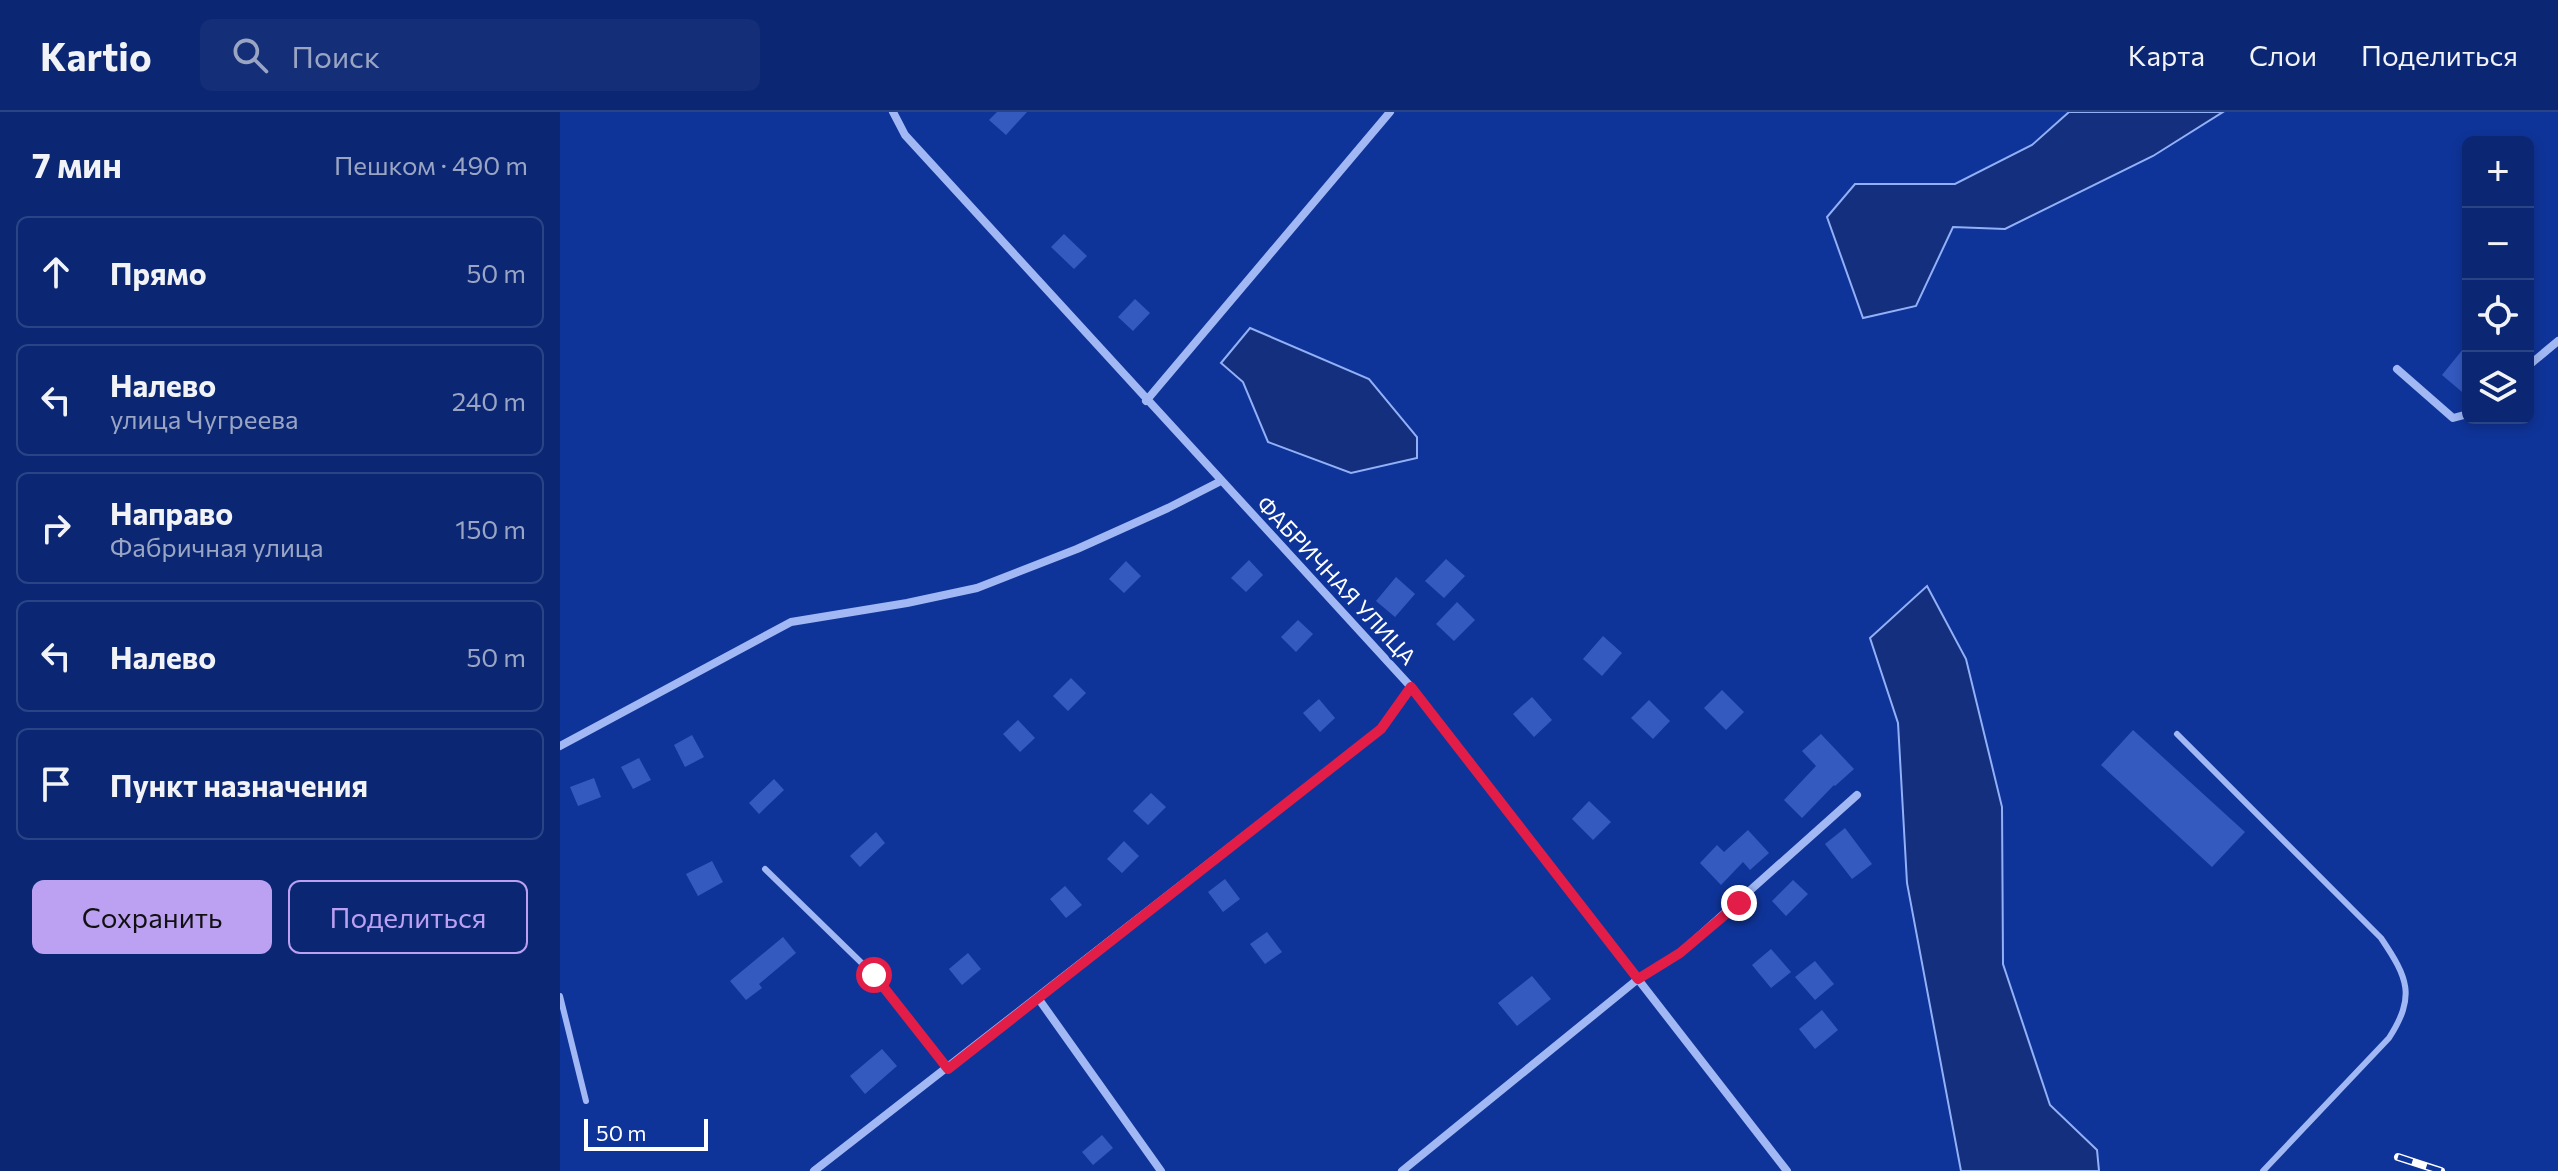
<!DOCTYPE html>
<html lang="ru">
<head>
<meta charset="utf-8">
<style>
  body { margin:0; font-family:Commissioner,sans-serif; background:#142f78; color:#f1f3f6 }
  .controls { position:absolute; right:24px; top:24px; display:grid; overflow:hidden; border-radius:12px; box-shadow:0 4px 12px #0003 }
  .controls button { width:72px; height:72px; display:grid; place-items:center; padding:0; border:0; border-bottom:2px solid #2b4485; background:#0b2773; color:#f1f3f6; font:40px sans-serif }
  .scale { position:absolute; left:24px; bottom:20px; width:124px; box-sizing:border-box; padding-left:8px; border:4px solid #fff; border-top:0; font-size:22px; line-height:28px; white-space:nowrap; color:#fff; -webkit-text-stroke:6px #0f3499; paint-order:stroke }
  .stop { position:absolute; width:24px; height:24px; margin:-18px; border:6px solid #e11d48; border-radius:50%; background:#fff }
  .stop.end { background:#e11d48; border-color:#fff; box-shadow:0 2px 8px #0008 }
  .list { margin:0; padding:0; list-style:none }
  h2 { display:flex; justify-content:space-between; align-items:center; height:104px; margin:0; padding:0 32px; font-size:34px }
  h2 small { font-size:26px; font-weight:400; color:#9aa5c4 }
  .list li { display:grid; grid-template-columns:52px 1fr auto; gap:24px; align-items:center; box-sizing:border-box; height:112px; margin:0 16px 16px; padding:0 16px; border:2px solid #2b4485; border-radius:12px }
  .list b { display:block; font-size:30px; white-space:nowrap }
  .list p { margin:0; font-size:26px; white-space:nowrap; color:#9aa5c4 }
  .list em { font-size:26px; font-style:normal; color:#9aa5c4 }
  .actions { display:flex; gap:16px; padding:24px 32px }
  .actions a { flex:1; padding:18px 0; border:2px solid #bca0f2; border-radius:12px; text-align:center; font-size:28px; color:#bca0f2 }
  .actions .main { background:#bca0f2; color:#111 }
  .icon { flex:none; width:44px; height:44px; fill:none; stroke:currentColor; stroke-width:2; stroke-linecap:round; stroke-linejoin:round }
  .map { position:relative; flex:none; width:1998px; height:1059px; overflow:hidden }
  header { display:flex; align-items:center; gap:48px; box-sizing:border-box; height:112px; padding:0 40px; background:#0b2773; border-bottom:2px solid #2b4485 }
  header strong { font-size:38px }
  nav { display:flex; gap:44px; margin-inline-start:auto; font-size:28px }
  .search { width:560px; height:72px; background:#142f78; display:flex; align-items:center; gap:20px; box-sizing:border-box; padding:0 28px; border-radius:12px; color:#9aa5c4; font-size:30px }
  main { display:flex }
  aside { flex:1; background:#0b2773 }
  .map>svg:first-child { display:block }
</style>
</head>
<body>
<header>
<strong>Kartio</strong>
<div class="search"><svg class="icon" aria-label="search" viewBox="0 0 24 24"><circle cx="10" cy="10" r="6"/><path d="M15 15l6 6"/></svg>Поиск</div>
<nav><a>Карта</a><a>Слои</a><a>Поделиться</a></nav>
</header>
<main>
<aside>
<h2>7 мин<small>Пешком · 490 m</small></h2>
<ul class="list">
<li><svg class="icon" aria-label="ahead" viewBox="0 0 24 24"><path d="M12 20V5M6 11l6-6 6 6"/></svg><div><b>Прямо</b></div><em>50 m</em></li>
<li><svg class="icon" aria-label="left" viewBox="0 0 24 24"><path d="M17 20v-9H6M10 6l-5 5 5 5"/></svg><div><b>Налево</b><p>улица Чугреева</p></div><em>240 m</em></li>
<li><svg class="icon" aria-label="right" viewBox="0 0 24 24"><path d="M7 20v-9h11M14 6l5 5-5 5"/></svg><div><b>Направо</b><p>Фабричная улица</p></div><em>150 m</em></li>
<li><svg class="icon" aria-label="left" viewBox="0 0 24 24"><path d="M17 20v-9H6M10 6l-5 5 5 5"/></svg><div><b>Налево</b></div><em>50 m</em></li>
<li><svg class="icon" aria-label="arrive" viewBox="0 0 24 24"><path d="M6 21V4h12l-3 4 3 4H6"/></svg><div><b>Пункт назначения</b></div></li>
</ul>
<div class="actions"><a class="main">Сохранить</a><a>Поделиться</a></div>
</aside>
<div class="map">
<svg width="1998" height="1059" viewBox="0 0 1998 1059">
  <rect width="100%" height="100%" fill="#0f3499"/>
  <path fill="#132f7d" stroke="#92b0f8" stroke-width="2" d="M1509 0H1663L1593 44 1445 117 1393 115 1356 194 1303 206 1267 105 1295 72H1395L1472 33Z
    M690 216 809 267 857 325V346L791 361 708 330 683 270 661 251Z
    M1367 474 1406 547 1442 695 1443 852 1490 993 1537 1038 1539 1059H1401L1347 771 1338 611 1310 526Z"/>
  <path fill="#345ac0" d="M437 0H467L446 23 429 8Z
    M504 122 527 144 514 157 491 135Z
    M575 187 590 201 573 219 558 205Z
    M1908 231V285L1882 263Z
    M886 447 905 464 884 486 865 469Z
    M689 448 703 463 686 480 671 466Z
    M566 449 581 464 564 481 549 467Z
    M836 465 855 482 835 505 816 489Z
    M897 490 915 508 894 529 876 512Z
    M738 508 753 522 736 540 721 525Z
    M1043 524 1062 541 1042 564 1023 547Z
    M511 566 526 581 508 599 493 584Z
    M1162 578 1184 600 1166 618 1144 596Z
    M972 585 992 608 974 625 953 602Z
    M759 587 775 606 760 620 743 601Z
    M1089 588 1110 609 1093 627 1071 606Z
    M458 608 475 626 460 640 443 622Z
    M1573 618 1685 720 1652 755 1541 653Z
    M1261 622 1294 657 1275 674 1274 673 1242 706 1224 688 1256 654 1242 639Z
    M132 623 144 645 125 655 114 633Z
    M79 646 91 668 73 677 61 655Z
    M34 666 41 685 18 694 10 675Z
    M214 667 224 678 199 702 189 691Z
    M591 681 606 695 588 713 573 699Z
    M1029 689 1051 710 1033 728 1012 707Z
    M1285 716 1312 752 1292 767 1265 732Z
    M1188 718 1209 741 1190 758 1183 750 1161 773 1140 751 1157 733 1164 740Z
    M316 720 325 731 300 755 290 744Z
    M564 729 579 744 562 761 547 747Z
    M152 749 163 770 138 784 126 762Z
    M665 767 680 787 663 800 648 780Z
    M1233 768 1248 782 1226 804 1212 789Z
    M505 774 522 793 506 806 490 787Z
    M707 820 722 840 705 852 690 832Z
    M223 825 236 841 199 872 202 876 186 888 170 869Z
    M1211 837 1231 860 1211 876 1192 853Z
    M408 841 421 857 402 873 389 857Z
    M1255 849 1274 872 1255 888 1235 865Z
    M972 864 991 887 957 914 938 891Z
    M1262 898 1278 918 1255 937 1239 917Z
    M322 937 337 954 305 982 290 964Z
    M542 1023 553 1036 533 1053 522 1040Z"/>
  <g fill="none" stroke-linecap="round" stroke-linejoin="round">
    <path stroke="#a1b8f5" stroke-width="6" d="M1617 622 1821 826C1848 866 1856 884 1829 926L1703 1059
      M205 757 314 863 388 957
      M0 884 26 989"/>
    <path stroke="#a1b8f5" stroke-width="8" d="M333 0 345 23 851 575 1227 1059
      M1968 254 1998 229
      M1837 257 1893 306 1908 302
      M586 289 830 0
      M0 634 231 510 347 491 417 476 517 437 608 396 661 369
      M478 886 601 1059
      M254 1059 821 617 851 575
      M842 1059 1078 867 1120 841 1297 683"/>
    <g stroke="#fff" stroke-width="8">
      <path id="rail" d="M1838 1045 1881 1059"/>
    </g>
    <use href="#rail" stroke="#0f3499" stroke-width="5" stroke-dasharray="15" stroke-linecap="butt"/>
  </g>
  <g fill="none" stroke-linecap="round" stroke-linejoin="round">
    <path stroke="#e11d48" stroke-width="10" d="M314 863 388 957 821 617 851 575 1078 867 1120 841 1179 791"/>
  </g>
  <g text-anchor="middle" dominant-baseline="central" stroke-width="6" stroke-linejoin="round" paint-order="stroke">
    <g font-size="22" fill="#fff" stroke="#0f3499">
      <text transform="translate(777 468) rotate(47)">ФАБРИЧНАЯ УЛИЦА</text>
    </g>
  </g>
</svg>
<div class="controls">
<button>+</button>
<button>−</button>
<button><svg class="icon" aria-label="locate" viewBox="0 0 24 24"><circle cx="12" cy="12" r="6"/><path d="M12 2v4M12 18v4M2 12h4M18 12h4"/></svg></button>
<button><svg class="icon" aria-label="layers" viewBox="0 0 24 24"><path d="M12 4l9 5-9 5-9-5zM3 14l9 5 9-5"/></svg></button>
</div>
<div class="scale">50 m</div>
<div class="stop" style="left:314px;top:863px"></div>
<div class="stop end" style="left:1179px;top:791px"></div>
</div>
</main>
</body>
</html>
